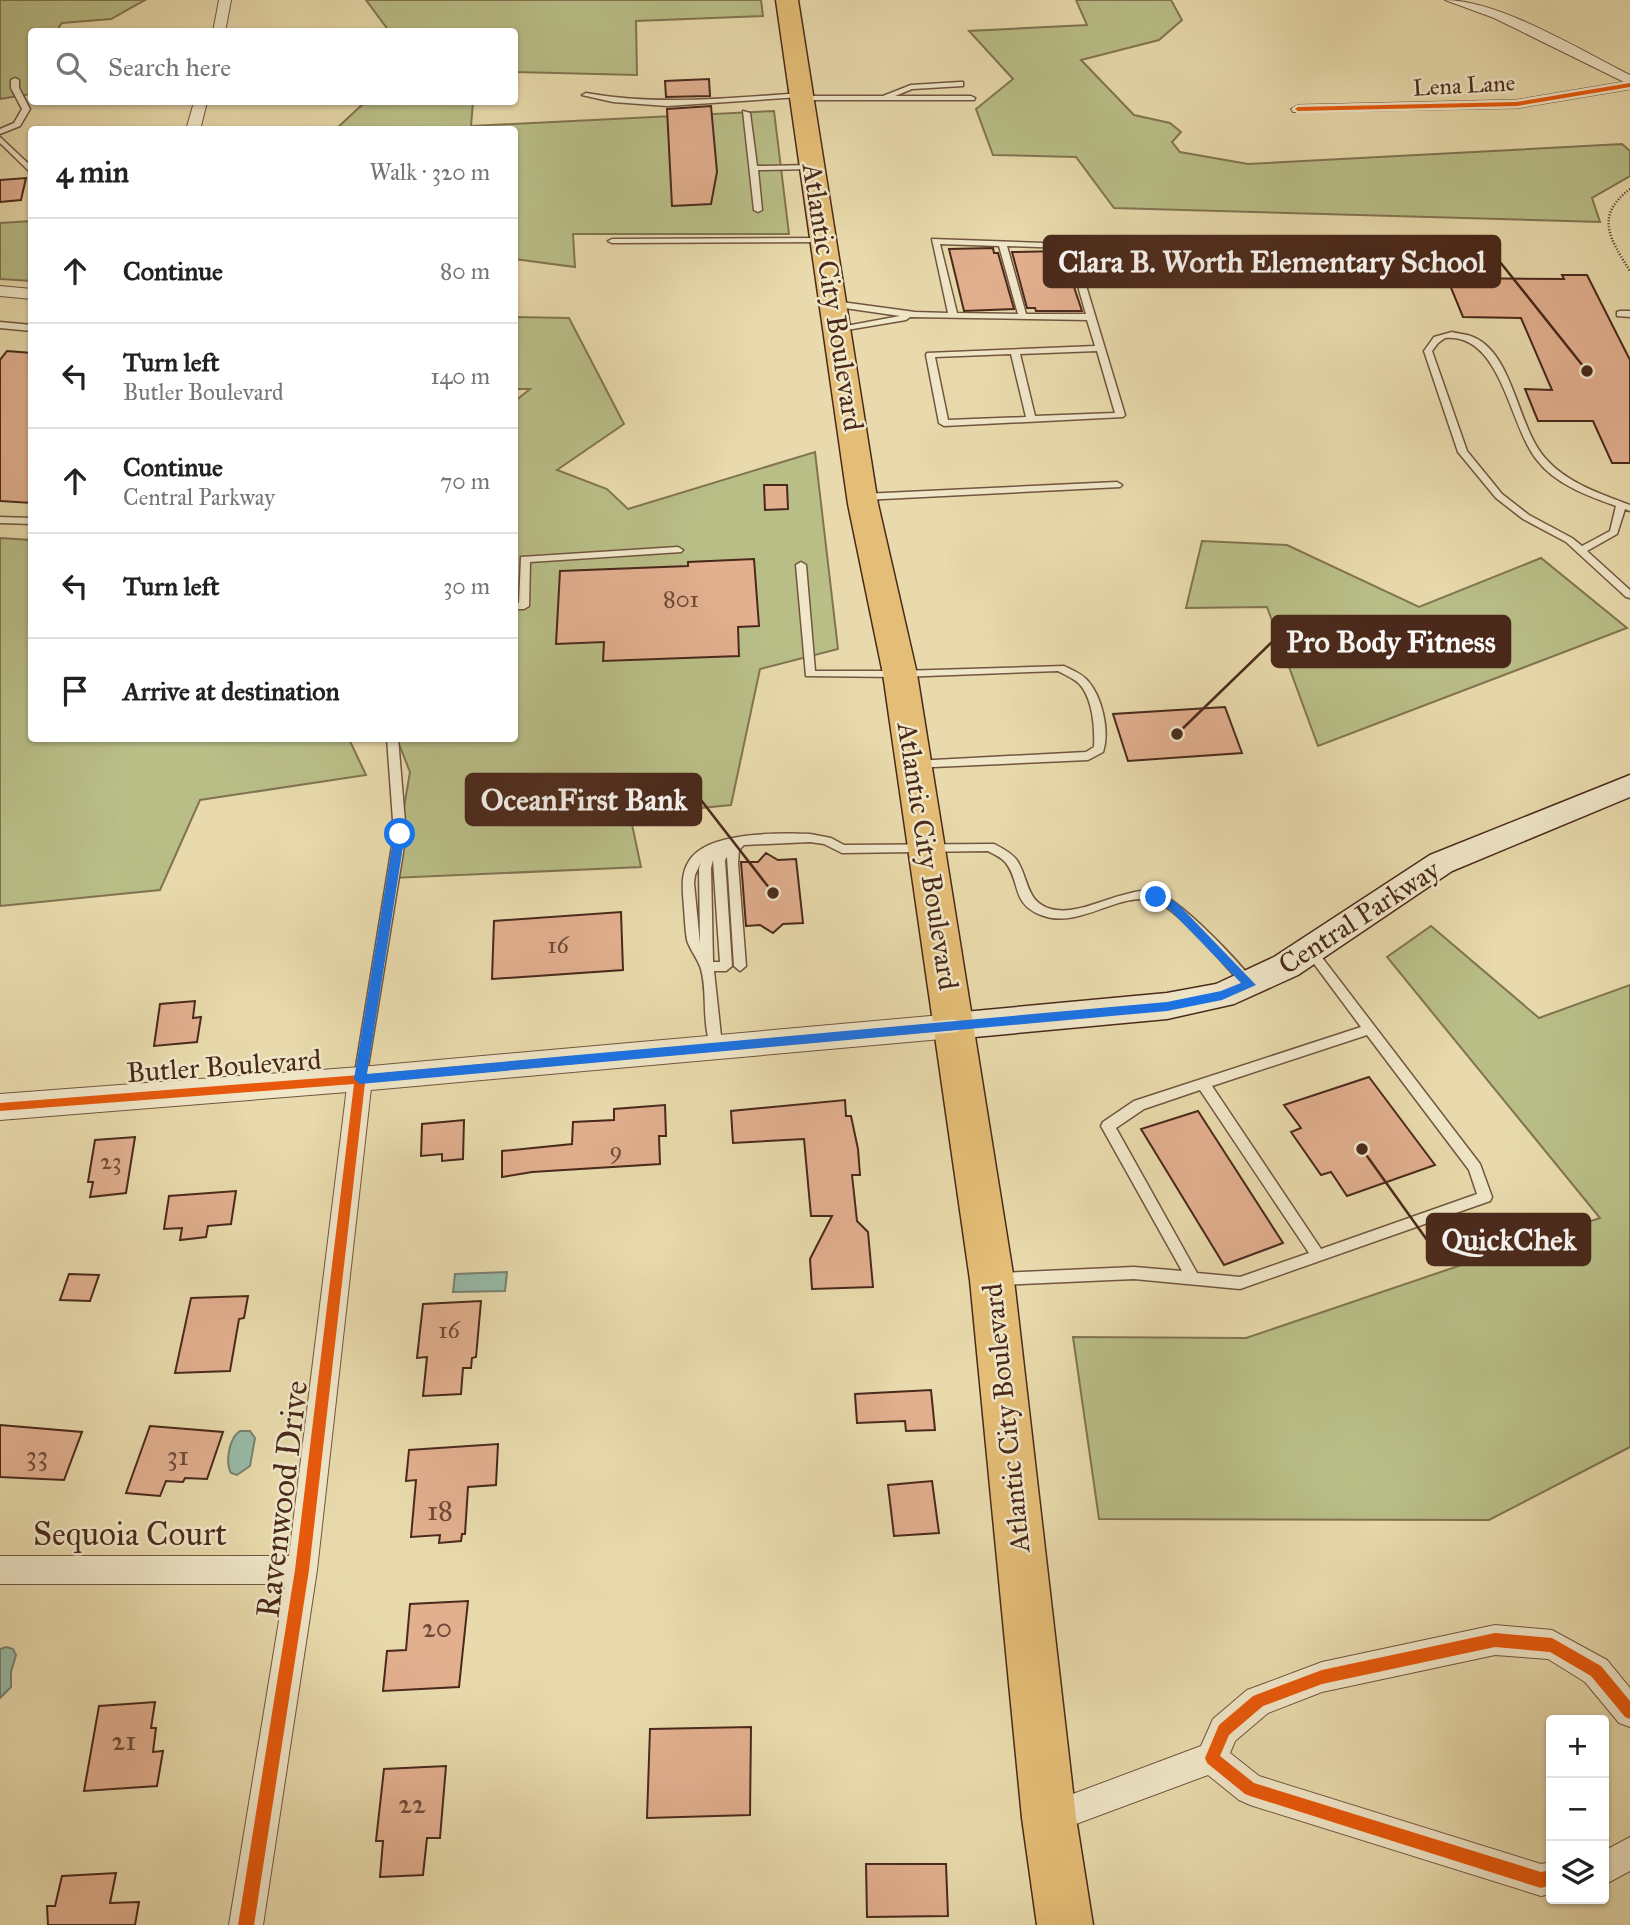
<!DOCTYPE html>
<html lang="en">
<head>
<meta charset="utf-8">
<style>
  body { margin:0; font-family:"IM FELL Great Primer",serif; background:#f2f2f2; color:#222 }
  .controls { position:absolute; right:21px; bottom:21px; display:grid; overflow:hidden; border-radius:7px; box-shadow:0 2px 5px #0004 }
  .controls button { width:63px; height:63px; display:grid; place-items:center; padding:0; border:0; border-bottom:2px solid #e0e0e0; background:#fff; color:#222; font:35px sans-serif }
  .stop { position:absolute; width:21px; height:21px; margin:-16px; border:5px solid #1a73e8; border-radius:50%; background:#fff }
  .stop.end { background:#1a73e8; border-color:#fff; box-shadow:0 2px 7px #0008 }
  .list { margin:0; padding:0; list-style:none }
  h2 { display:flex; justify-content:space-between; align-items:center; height:91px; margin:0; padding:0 28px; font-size:30px }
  h2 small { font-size:23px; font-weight:400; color:#767676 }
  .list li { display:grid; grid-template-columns:46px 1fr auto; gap:21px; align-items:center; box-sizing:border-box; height:105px; padding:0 28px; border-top:2px solid #e0e0e0 }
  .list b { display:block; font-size:26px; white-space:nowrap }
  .list p { margin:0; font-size:23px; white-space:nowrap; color:#767676 }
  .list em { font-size:23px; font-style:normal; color:#767676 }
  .icon { flex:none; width:38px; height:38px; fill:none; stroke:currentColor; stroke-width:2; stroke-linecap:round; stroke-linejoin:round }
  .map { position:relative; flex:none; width:1630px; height:1925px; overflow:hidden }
  .search { position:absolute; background:#fff; box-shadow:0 2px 5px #0004; left:28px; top:28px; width:490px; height:77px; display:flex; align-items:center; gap:18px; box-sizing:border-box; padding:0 24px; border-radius:7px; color:#767676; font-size:26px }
  .panel { position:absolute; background:#fff; box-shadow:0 2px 5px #0004; left:28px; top:126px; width:490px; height:616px; border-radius:7px }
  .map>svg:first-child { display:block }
</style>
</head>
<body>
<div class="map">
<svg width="1630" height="1925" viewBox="0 0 1630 1925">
  <rect width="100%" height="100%" fill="#e8daac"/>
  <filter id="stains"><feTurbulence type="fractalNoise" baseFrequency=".00286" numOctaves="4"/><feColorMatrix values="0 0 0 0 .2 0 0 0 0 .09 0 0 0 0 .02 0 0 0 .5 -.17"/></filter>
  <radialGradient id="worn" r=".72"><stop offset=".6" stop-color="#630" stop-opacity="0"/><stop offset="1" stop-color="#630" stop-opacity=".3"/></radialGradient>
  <path fill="#b9be87" stroke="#827451" stroke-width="2" d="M0 0H145L111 19 62 23 56 31 32 32 31 94 0 99Z
    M366 0H761L763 16 636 21 637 75 515 72 514 32 389 31Z
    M1076 0H1171L1182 20 1159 40 1081 60 1134 115 1170 123 1181 132 1172 142 1180 152 1248 164 1622 144 1630 151V176L1592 198 1600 222 1114 208 1076 157 993 155 976 109 1013 79 969 31 1087 25Z
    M365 102H473L471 126 774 111 789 234H573L575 267 515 259 514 130H335Z
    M31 221V281L0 279V223Z
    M515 317 569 318 624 424 557 470 607 489 628 509 815 452 838 649 760 669 731 805 630 815 641 867 392 878 410 772 397 739 514 738V402L530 389H515Z
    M0 538 31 540 32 738 349 739 366 775 200 800 160 890 0 906Z
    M1202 541 1287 545 1419 607 1541 558 1627 628 1318 746 1267 607 1186 608Z
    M1431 926 1539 1018 1630 985V1447L1489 1520 1099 1519 1073 1337 1246 1338 1600 1218 1387 957Z"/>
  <path fill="#97bba8" stroke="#788170" stroke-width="2" d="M507 1272 505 1291 453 1292 455 1274Z
    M240 1431H250L255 1438 250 1466 237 1475 231 1473C225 1462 229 1438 240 1431Z
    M6 1647 13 1649 16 1655 11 1672V1687L0 1698V1649Z"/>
  <path fill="#e2af8f" stroke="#4a291b" stroke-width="2" d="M709 79 710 96 666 97 665 81Z
    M711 106 717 172 711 204 672 206 667 109Z
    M26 178 21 200 0 202V180Z
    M993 248 994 253H998L1014 309 964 311 949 249Z
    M1062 251 1082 311H1036L1035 308H1027L1012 252Z
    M1562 275H1587L1630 360V463H1612L1593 421H1538L1525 389 1552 390 1521 318 1463 317 1447 278 1564 279Z
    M7 351 32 353V503L0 501V360Z
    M764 485H787L788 509 765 510Z
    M754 559 759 626 738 627 739 656 603 661 604 642 556 644 560 571 688 566V562Z
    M1225 707 1242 753 1128 761 1113 714Z
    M766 853 778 860 796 859 803 923 783 924 773 933 760 925 746 926 741 862H758Z
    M621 912 623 970 492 979 494 921Z
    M195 1001 193 1018 201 1017 197 1042 154 1046 160 1004Z
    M1369 1077 1435 1165 1347 1196 1331 1172 1321 1175 1291 1132 1301 1128 1284 1105Z
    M845 1100 846 1116H851L858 1149 860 1175H852L857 1221 868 1232 873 1287 812 1289 810 1259 832 1216H811L804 1139 733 1143 731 1111Z
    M665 1105 666 1136H659L660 1164 532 1172 502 1177V1151L572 1144 573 1122 614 1120V1109Z
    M1198 1111 1283 1243 1224 1265 1141 1129Z
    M464 1120 463 1159 442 1161V1154L421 1156 422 1124Z
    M135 1137 126 1193 90 1197 93 1182H88L95 1140Z
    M236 1191 231 1224 208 1226 206 1237 180 1240 182 1228 164 1229 169 1196Z
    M69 1274 99 1275 90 1301 60 1300Z
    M248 1296 244 1318 239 1319 230 1371 175 1373 191 1298Z
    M481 1301 476 1357 472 1358 471 1368H463L461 1394 423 1396 427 1357 417 1358 423 1304Z
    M931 1390 935 1430 906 1431 905 1421 857 1423 855 1394Z
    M0 1425 82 1432 64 1480 0 1477Z
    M150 1426 223 1432 207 1479 185 1478 183 1482 166 1481 160 1496 126 1493Z
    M498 1444 496 1485 468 1487 465 1534H462L461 1541 439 1543 440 1535 411 1537 416 1480 406 1481 409 1450Z
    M932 1481 939 1533 894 1536 888 1485Z
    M468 1601 459 1687 383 1691 387 1651 406 1650 410 1604Z
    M155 1702 151 1728H156L153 1752 163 1751 157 1786 84 1791 99 1706Z
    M751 1727 750 1815 647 1818 650 1729Z
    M446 1766 440 1838H427L423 1875 380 1877 383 1841H376L384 1769Z
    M866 1864H946L948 1916 867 1917Z
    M116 1873 110 1903 139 1902 135 1925H48L47 1906H55L62 1876Z"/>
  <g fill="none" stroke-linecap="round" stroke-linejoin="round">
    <g stroke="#72553f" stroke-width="3">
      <path id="service" d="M15 78 19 80V88L30 109 20 126 0 134V129L14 123 22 109 11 88V80Z
        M960 82H963V86L912 89 895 96H971L975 98 974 100H802L799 97 667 106 613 102 582 95 586 93C658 106 729 98 802 93L805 96H883L911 85Z
        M743 111 750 113 757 166 813 165 817 167 813 169 758 170 762 210 758 212 754 210Z
        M0 137 32 167V174L0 143Z
        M827 238 828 240 824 242 612 243 608 241 612 239Z
        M932 239 1070 244 1074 246 1076 254 1242 261 1246 263 1242 265 1078 259 1125 415 1123 417 944 426 939 423 926 355 927 353 1095 346 1087 320 910 317 906 320 835 332V328L900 316 831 306V302L834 301 915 312 948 313ZM940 244 999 246 1018 314 957 313ZM1007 246 1067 248 1086 314H1026ZM1097 351 1115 413 1035 416 1020 354ZM1011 354 1026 417 948 420 935 357Z
        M1620 311H1630V317L1617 316V312Z
        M0 322 32 325V331L0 328Z
        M1452 332C1459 334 1467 334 1473 337 1514 354 1517 428 1546 459 1567 483 1601 494 1630 505V511L1625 509 1617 534 1587 551 1630 590V598L1626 597 1566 542 1523 519 1496 498 1458 452 1424 351 1434 337ZM1445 338C1502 333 1509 426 1537 460 1555 484 1588 496 1616 506L1610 531 1582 546 1572 538 1529 515 1502 494 1467 451 1432 351 1438 343Z
        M1117 482 1122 485 1120 487 863 500 858 497 863 494Z
        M0 517 32 518V524L0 523Z
        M678 547 683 550 681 552 530 562 529 606 524 609H514V603H519L521 557Z
        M801 562 806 565 815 671H900L1064 666C1072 670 1081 673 1088 681 1102 697 1110 731 1103 752L1088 760 911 768 909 765 915 761 1086 752 1094 747C1095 729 1093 702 1082 687 1076 679 1067 676 1058 671L900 677 806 676 796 565Z
        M387 738H398L406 834 366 1079 365 1083H355L354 1079 394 834Z
        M810 834 831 838 844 845 994 844C1002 848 1010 852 1016 859 1029 877 1025 902 1051 909 1074 915 1102 900 1123 895 1134 892 1145 889 1155 892 1178 897 1242 964 1256 985L1254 988H1246C1226 968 1177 906 1152 900 1118 892 1078 930 1041 915 1011 903 1021 883 1006 863 1001 857 995 855 988 851L842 853 824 844 810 842 744 845 739 850 738 863 746 966 740 971 734 966 727 857 725 860 732 966 726 971H714L722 1045 720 1048H712C701 1024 708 994 701 969 698 959 690 950 687 940 685 929 685 918 684 908 683 892 680 875 689 861 707 831 779 833 810 834ZM713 860 720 962H713L711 868ZM701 862 699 868 700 944 694 883 695 875Z
        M1310 946 1314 947 1480 1164 1492 1197 1490 1201 1240 1289 1134 1279 999 1285 994 1283 992 1279 994 1275 999 1273 1134 1267 1182 1271 1101 1126 1103 1122 1134 1101 1361 1027 1306 953 1304 950ZM1367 1035 1469 1170 1477 1194 1321 1249 1212 1086ZM1200 1090 1309 1253 1240 1277 1197 1273 1116 1128 1144 1109Z"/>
    </g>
    <g stroke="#72553f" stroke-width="2">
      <path id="minor" d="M219 0H231L225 32H213Z
        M1445 0C1499 0 1580 50 1630 75V89L1517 108 1293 112 1291 109 1298 105 1517 100 1624 82 1494 18Z
        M194 102H207L200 130H186Z
        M0 286 32 289V299L0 296Z
        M360 1070 368 1072 372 1079 317 1570 263 1925H229L285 1584H0V1556H289L348 1079 352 1072Z
        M1495 1625 1552 1630 1607 1660 1630 1688V1727L1619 1723 1585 1682 1548 1659 1495 1655 1322 1692 1268 1713 1235 1741 1230 1753 1259 1776 1541 1864 1551 1862V1894L1541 1896 1250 1805 1239 1800 1208 1775 1049 1834 1038 1829 1033 1818 1038 1807 1201 1746 1213 1719 1247 1690 1258 1686 1322 1662Z
        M1630 1837V1871L1604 1885V1851Z"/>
    </g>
    <g stroke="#72553f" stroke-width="2">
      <path id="tertiary" d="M953 1014 964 1018 968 1026 964 1034 953 1038 360 1091 0 1120V1094L360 1067Z"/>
    </g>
    <g stroke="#4a291b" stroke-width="3">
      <path id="secondary" d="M1630 775V797L1452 871 1298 975 1234 1004 1167 1019 953 1039 941 1035 936 1026 941 1017 953 1013 1167 993 1216 984 1274 957 1430 855Z"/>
    </g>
    <g stroke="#4a291b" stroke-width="3">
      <path id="trunk" d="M776 0H798L878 504 917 674 1014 1280 1076 1818 1093 1925H1037L1022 1818 970 1280 883 674 848 504Z"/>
    </g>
    <path stroke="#4a291b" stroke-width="2.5" stroke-dasharray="1 2" stroke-linecap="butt" d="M1630 189C1594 216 1610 239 1630 271"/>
    <use href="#service" fill="#f0e7c9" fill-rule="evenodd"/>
    <use href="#minor" fill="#f0e7c9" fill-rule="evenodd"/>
    <use href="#tertiary" fill="#f0e7c9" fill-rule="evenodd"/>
    <use href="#secondary" fill="#f0e7c9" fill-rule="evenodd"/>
    <use href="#trunk" fill="#e4bd76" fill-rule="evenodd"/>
    <g stroke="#f0e7c9" stroke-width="5">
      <path id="cycleway" d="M1630 83V87L1517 106 1298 111 1295 109 1298 107 1517 102Z
        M953 1022 957 1023 958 1026 957 1029 953 1030 365 1083 309 1570 254 1925H238L295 1570 354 1084 0 1111V1103L360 1075Z
        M1495 1633 1552 1638 1601 1666 1630 1701V1719L1625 1717 1591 1676 1550 1652 1495 1647 1322 1684 1263 1706 1229 1735 1220 1756 1254 1783 1541 1872 1551 1870V1885L1541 1888 1250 1796 1245 1794 1207 1763 1205 1758 1219 1725 1253 1696 1322 1670Z"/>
    </g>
    <use href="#cycleway" fill="#e8590c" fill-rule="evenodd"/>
  </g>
  <path fill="#1a73e8" d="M400 830 405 834 367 1074 1167 1002 1221 991 1241 983 1169 909 1152 899 1150 897 1156 893 1177 903 1256 985 1222 1000 1167 1011 360 1084 354 1079 394 834Z"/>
  <g text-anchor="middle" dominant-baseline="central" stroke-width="5" stroke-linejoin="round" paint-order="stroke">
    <g font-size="23" fill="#4a291b" stroke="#f0e7c9">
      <text transform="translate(1464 85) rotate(-3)">Lena Lane</text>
    </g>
    <g font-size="24" fill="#704a38">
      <text x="681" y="599">801</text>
      <text x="558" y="945">16</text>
      <text x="616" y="1150">9</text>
      <text x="111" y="1161">23</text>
      <text x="449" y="1330">16</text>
    </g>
    <g font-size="28" fill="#4a291b" stroke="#f0e7c9">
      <text transform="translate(833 297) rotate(81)">Atlantic City Boulevard</text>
      <text transform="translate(928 856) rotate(81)">Atlantic City Boulevard</text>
      <text transform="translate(1359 917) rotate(-33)">Central Parkway</text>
      <text transform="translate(224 1066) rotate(-4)">Butler Boulevard</text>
      <text transform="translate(1006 1418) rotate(-96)">Atlantic City Boulevard</text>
    </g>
    <g font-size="28" fill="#704a38">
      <text x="37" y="1455">33</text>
      <text x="178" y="1455">31</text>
      <text x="440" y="1510">18</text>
      <text x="437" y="1627">20</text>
      <text x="124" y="1740">21</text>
      <text x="412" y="1803">22</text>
    </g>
    <g font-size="33" fill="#4a291b" stroke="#f0e7c9">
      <text transform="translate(282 1499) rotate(-83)">Ravenwood Drive</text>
      <text x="130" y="1534">Sequoia Court</text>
    </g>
  </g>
  <path fill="none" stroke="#4a291b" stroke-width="2.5" d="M1587 371L1500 262M1177 734L1272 642M773 893L701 800M1362 1149L1427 1240"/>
  <g fill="#4a291b" stroke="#f0e7c9" stroke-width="2.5">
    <circle cx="1587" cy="371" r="7"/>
    <circle cx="1177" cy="734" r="7"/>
    <circle cx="773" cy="893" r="7"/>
    <circle cx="1362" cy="1149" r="7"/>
  </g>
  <g fill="#4a291b" stroke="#4a291b" stroke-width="2.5">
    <rect x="1044" y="236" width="456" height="51" rx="7"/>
    <rect x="1272" y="616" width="238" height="51" rx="7"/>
    <rect x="466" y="774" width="235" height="51" rx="7"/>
    <rect x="1427" y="1214" width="163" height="51" rx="7"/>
  </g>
  <g font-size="30" text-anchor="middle" font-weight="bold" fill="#fff">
    <text x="1272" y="272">Clara B. Worth Elementary School</text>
    <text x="1391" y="652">Pro Body Fitness</text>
    <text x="584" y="810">OceanFirst Bank</text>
    <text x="1509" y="1250">QuickChek</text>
  </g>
  <rect width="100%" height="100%" filter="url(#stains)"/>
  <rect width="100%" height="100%" fill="url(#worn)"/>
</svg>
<div class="controls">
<button>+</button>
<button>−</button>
<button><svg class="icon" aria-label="layers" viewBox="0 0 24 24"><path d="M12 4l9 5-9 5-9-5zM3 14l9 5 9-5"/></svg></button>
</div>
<div class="stop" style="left:400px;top:834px"></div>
<div class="stop end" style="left:1156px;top:897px"></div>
<div class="search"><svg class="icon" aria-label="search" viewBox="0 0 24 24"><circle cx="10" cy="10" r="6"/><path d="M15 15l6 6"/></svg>Search here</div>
<section class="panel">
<h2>4 min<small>Walk · 320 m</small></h2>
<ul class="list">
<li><svg class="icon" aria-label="ahead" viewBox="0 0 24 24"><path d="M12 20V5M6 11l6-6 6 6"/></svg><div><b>Continue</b></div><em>80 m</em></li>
<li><svg class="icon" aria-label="left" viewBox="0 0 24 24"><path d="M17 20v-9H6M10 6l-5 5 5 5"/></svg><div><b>Turn left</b><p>Butler Boulevard</p></div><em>140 m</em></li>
<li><svg class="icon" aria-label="ahead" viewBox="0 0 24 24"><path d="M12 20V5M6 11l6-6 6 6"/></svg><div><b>Continue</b><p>Central Parkway</p></div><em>70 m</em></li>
<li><svg class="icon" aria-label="left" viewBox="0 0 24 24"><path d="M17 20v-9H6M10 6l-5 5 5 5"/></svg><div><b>Turn left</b></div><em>30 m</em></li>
<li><svg class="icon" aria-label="arrive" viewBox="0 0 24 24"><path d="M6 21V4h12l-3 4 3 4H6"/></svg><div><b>Arrive at destination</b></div></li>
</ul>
</section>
</div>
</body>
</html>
